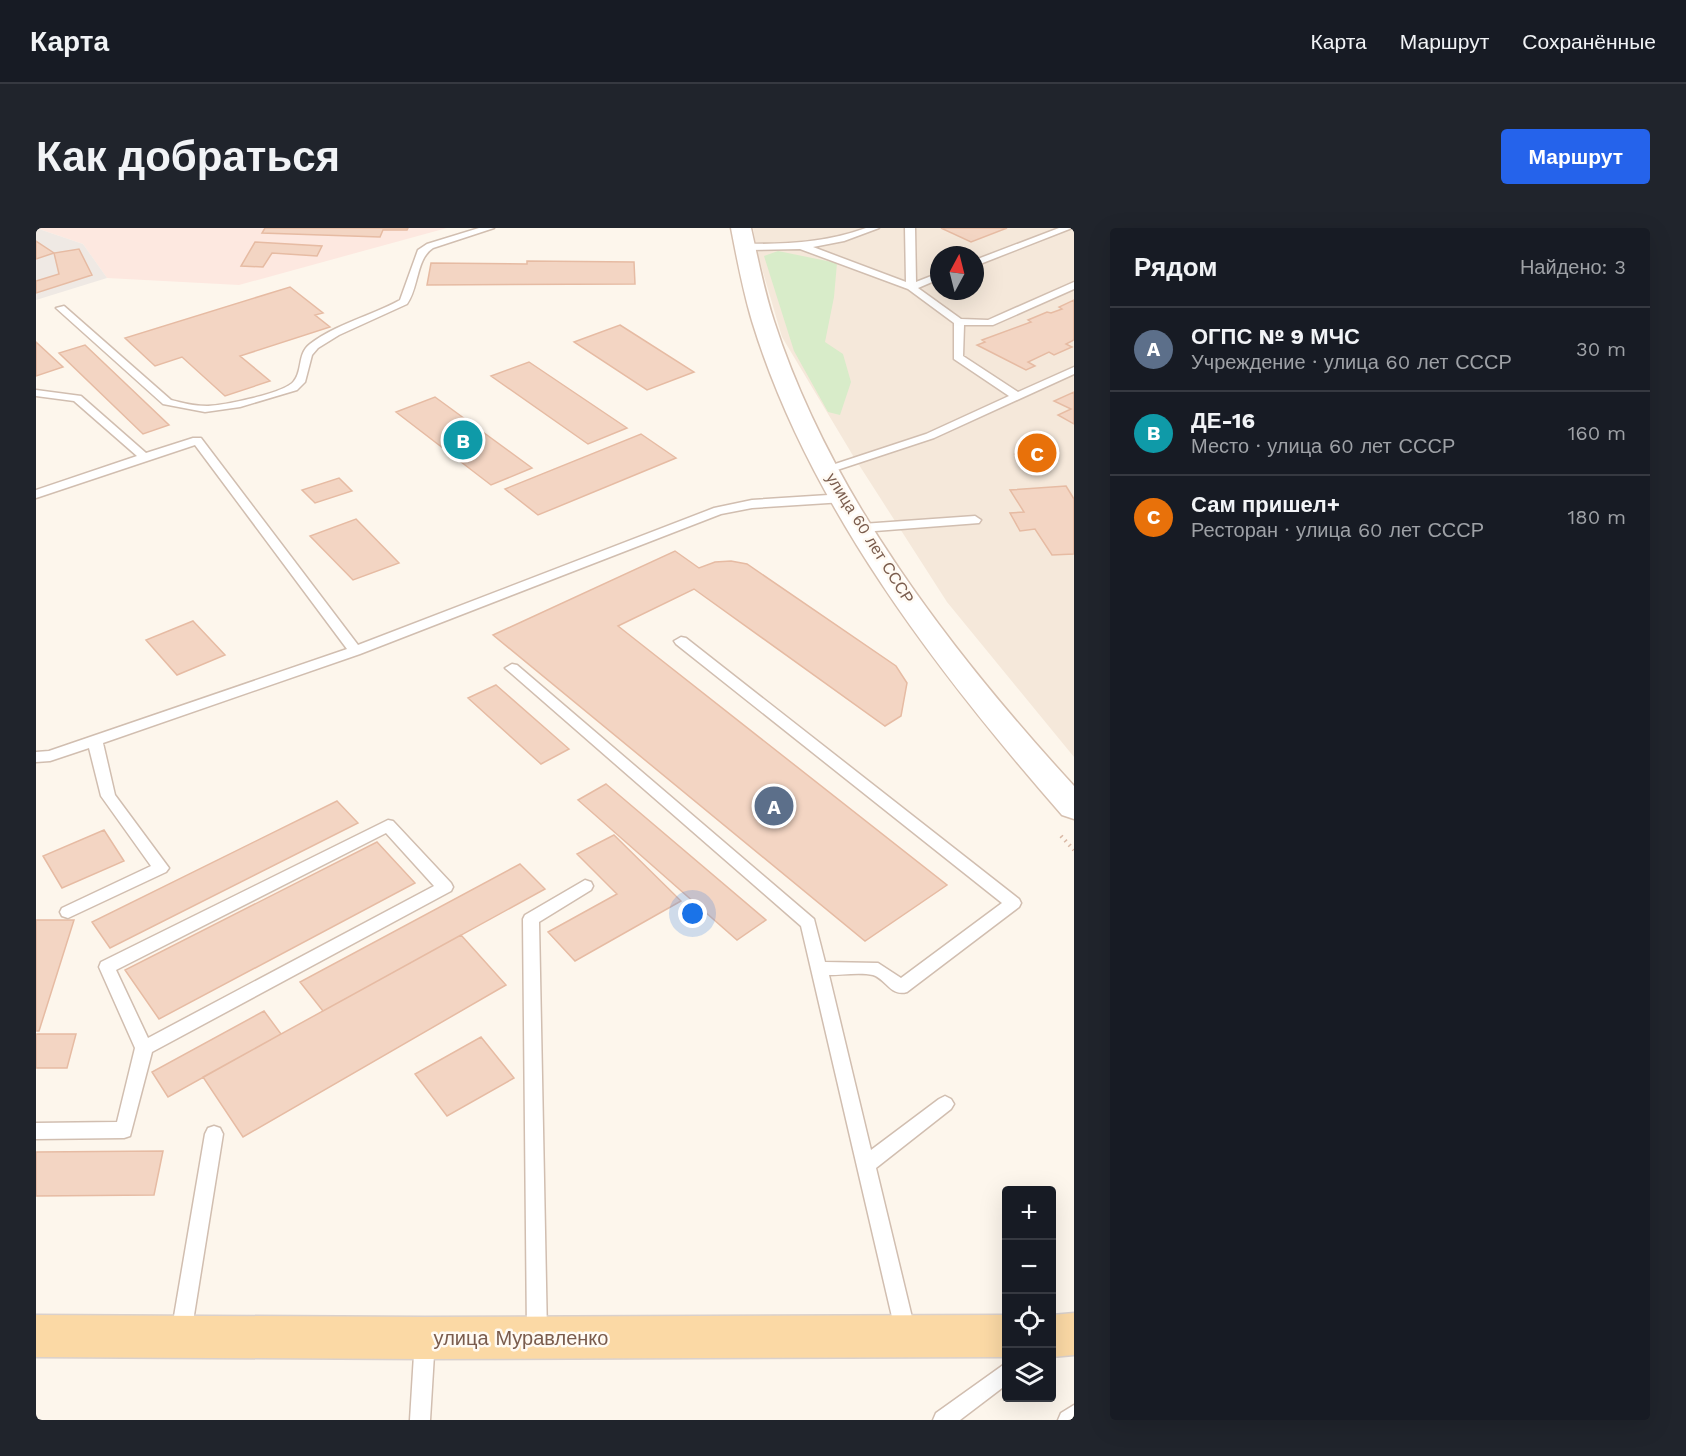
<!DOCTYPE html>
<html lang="ru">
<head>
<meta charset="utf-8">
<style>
  body { margin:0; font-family:"Work Sans",sans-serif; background:#20242c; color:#f1f3f6 }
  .controls { position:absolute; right:18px; bottom:18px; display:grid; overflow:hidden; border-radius:6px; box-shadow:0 6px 24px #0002 }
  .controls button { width:54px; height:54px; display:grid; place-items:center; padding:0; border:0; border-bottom:2px solid #363941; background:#171b24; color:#f1f3f6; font:30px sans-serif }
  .compass { position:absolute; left:894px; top:18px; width:54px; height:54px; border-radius:50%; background:#171b24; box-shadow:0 6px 24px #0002; rotate:7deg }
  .you { position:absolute; left:657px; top:686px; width:21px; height:21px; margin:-15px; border:4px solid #fff; border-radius:50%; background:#1a73e8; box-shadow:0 0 0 9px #1a73e833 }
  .badge { display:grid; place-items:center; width:39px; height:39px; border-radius:50%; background:#2563eb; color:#fff; font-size:20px; font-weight:700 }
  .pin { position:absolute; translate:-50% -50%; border:3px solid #fff; box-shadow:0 2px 6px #0006 }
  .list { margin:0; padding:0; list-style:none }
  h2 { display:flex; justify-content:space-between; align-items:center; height:78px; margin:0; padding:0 24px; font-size:26px }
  h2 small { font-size:20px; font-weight:400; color:#9ea1a6 }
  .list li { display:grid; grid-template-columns:39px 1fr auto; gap:18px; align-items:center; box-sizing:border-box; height:84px; padding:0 24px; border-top:2px solid #363941 }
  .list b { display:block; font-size:22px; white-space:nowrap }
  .list p { margin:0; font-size:20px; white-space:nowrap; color:#9ea1a6 }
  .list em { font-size:20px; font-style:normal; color:#9ea1a6 }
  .icon { flex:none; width:33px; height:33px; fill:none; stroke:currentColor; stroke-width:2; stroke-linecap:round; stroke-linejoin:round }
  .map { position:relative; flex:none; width:1038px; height:1192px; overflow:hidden; border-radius:6px }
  header { display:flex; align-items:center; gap:36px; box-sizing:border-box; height:84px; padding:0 30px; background:#171b24; border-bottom:2px solid #363941 }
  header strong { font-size:28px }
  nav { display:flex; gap:33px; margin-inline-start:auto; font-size:21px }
  .intro { display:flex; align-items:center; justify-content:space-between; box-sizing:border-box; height:144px; padding:0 36px }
  h1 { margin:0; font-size:42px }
  .button { padding:15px 27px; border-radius:6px; background:#2563eb; color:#fff; font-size:21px; font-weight:700 }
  main { display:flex; gap:36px; padding:0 36px }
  aside { flex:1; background:#171b24; border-radius:6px; box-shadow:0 6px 24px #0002 }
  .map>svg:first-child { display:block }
</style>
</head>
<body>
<header>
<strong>Карта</strong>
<nav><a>Карта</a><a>Маршрут</a><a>Сохранённые</a></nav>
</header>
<div class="intro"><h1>Как добраться</h1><a class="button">Маршрут</a></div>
<main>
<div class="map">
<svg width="1038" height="1192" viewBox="0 0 1038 1192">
  <rect width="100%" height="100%" fill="#fdf6ec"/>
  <path fill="#f5e8da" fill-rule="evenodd" d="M717 0H1038V529L911 374 816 226 746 109 722 27ZM903 27H939V63H903Z"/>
  <path fill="#fde8e0" d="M0 0H411L203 57 71 50 47 16Z"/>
  <path fill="#efe9e4" d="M0 0 47 16 71 50 0 72Z"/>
  <path fill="#d8ecc9" d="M742 23 801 35 798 69 789 114 807 126 815 154 804 187 792 184 758 123 728 28Z"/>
  <path fill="#f3d5c3" stroke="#e6bba3" stroke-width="1.5" d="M229 0H372L371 2H347L344 9 226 5Z
    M905 0H971L935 14Z
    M0 13 18 25 0 31Z
    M219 14 286 18 281 28 236 25 227 39 205 38Z
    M43 21 56 47 0 65V53L23 46 18 25Z
    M491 33 598 34 599 56 391 57 395 35 491 36Z
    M254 59 287 85 279 87 294 99 204 128 234 153 189 168 146 129 119 138 89 110Z
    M1038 72V112L1030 116 1036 119 1018 127 1013 124 992 134 999 138 990 142 941 117 949 114 946 112 995 94 992 92 1011 84 1015 85 1026 81 1023 79Z
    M584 97 658 144 611 162 538 114Z
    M0 114 27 139 0 148Z
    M49 117 133 197 107 206 23 125Z
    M493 134 591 200 552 216 455 148Z
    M1038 164V196L1022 187 1035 181 1018 173Z
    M399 169 496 240 455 257 360 184Z
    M605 206 640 230 502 287 469 261Z
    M1002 214 1022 223 997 237 979 226Z
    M303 250 316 263 279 275 266 262Z
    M1030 258 1038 271V326L1016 327 999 301 984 303 974 285 988 284 974 262Z
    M320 291 363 335 317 352 274 308Z
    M639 323 663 340 679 334 695 333 711 336 860 438 871 455 865 488 849 498 658 361 582 398 911 657 829 713 457 407Z
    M157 393 189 427 141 447 110 412Z
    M460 457 533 521 505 536 432 470Z
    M570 556 730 692 701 712 542 572Z
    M301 573 322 595 74 720 56 694Z
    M68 602 88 633 26 660 7 628Z
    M578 607 645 673 539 733 512 704 581 666 541 626Z
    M341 614 379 655 123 791 89 742Z
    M484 636 509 661 287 783 264 754Z
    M0 692H38L3 803H0Z
    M425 707 470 757 207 909 167 849Z
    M228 783 245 806 132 869 116 844Z
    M0 806H40L31 840H0Z
    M445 809 478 850 411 888 379 846Z
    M127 923 118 967 0 968V924Z"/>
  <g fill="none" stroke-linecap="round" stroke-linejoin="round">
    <g stroke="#d1beb0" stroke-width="3">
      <path id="lane" d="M443 0H458L397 20C380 31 383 59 371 76L303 107 282 120 276 127 269 154 261 162 204 179 169 184 127 176 20 80 28 78 135 172C147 175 158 178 171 178 186 178 250 165 258 153 267 142 261 126 274 116 300 96 335 88 364 72L382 22 391 16Z
        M830 0H843L808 13 777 19 870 54 869 0H879L880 54 903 45V51L882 60 925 91 952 92 1038 54V61L957 97H928L927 128 982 164 1038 139V146L898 210 795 244H787V240L890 206 973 168 918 131V95L872 61 764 21 708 22 703 19 708 16C750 16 790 15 830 0Z
        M1023 0H1036L939 38V32Z
        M0 162 45 168 110 225 157 210H165L322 417 678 280 716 272 808 266 814 270 808 274 716 280 685 286 324 426 67 515 79 567 133 640 130 644 32 690 26 688 24 684 26 680 115 638 65 568 53 520 14 533 0 534V524L13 523 311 421 159 217 0 270V262L101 228 38 173 0 168Z
        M939 288 945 292 943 295 826 304 820 300 826 296Z
        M645 409 650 410 983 671 985 675 983 679 871 764C855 769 850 751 837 747 824 744 806 747 793 747L835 922 903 871 909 868 915 871 918 876 915 881 840 940 880 1106 877 1113 870 1116 863 1113 860 1106 765 698 469 440 476 436 481 437 778 691 789 734 842 735 865 750 966 675 640 416 638 413Z
        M352 592 357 593 415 655 417 659 415 663 116 824 94 908 88 910 0 911V895L81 894 99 820 63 739 65 734ZM350 605 398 658 112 810 80 742Z
        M549 652 555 654 557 658 555 662 503 694 511 1107 508 1114 501 1117 494 1114 491 1107 487 691 489 687Z
        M178 898 184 900 187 906 155 1106 152 1113 145 1116 138 1113 135 1106 169 906 172 900Z
        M389 1100 396 1103 399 1110 394 1192H374L379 1110 382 1103Z
        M970 1135V1157L924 1192H897L900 1185Z
        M1038 1177V1192H1022L1025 1185Z"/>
    </g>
    <g stroke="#d6c0b0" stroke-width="3">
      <path id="secondary" d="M695 0H715C722 31 728 62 738 93 794 267 916 425 1038 558V591L1026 587C902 445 772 277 716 93 707 63 701 31 695 0Z"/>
    </g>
    <g stroke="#dad1cd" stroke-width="3">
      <path id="primary" d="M1038 1085V1127L1016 1129V1087Z
        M0 1087 389 1089 970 1087V1129L389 1131 0 1129Z"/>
    </g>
    <path stroke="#d9b8a5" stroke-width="4" stroke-dasharray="1.5 4.5" stroke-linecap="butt" d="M1025 608 1038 622"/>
    <use href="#lane" fill="#fff" fill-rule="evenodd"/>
    <use href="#secondary" fill="#fff" fill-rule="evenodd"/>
    <use href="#primary" fill="#fbd9a5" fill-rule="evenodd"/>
  </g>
  <g text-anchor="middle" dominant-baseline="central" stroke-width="5" stroke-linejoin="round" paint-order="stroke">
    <g font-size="16" fill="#7a5c4d" stroke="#fffaf3">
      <text transform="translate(834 310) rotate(58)">улица 60 лет СССР</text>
    </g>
    <g font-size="20" fill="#7a5c4d" stroke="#fffaf3">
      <text x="485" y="1110">улица Муравленко</text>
    </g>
  </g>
</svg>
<div class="controls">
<button>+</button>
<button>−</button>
<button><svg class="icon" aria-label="locate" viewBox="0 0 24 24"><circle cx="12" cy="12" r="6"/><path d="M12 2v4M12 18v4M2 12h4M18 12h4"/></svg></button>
<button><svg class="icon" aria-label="layers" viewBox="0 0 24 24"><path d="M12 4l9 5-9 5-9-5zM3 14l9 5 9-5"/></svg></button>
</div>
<svg class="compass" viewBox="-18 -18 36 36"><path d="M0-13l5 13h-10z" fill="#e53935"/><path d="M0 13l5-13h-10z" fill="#9ea1a6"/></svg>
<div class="you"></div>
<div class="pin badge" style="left:738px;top:578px;background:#5c6f8a">A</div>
<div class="pin badge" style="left:427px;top:212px;background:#0f9aa8">B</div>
<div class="pin badge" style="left:1001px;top:225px;background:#e8710a">C</div>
</div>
<aside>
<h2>Рядом<small>Найдено: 3</small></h2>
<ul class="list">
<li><span class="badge" style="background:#5c6f8a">A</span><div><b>ОГПС № 9 МЧС</b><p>Учреждение · улица 60 лет СССР</p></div><em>30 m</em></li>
<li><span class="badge" style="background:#0f9aa8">B</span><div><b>ДЕ-16</b><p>Место · улица 60 лет СССР</p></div><em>160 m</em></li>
<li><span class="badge" style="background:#e8710a">C</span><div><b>Сам пришел+</b><p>Ресторан · улица 60 лет СССР</p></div><em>180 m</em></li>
</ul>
</aside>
</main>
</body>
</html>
